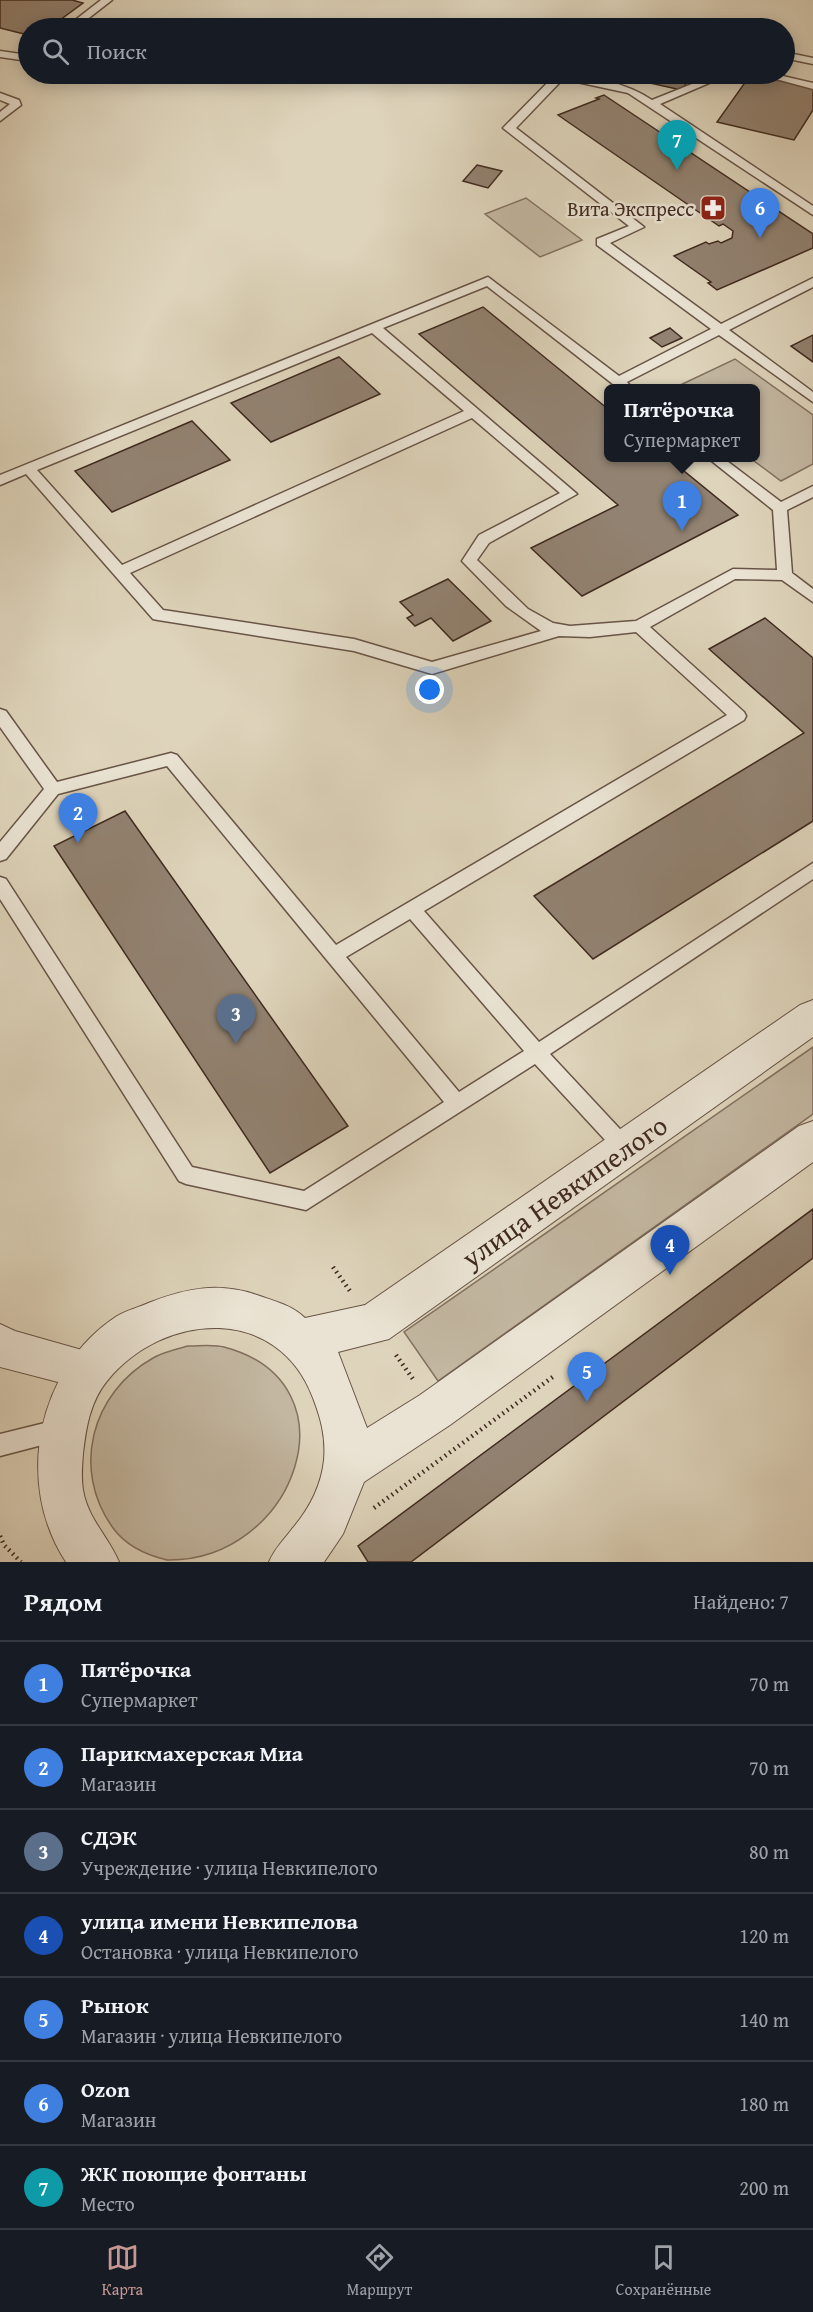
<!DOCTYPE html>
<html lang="ru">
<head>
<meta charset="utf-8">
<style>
  body { margin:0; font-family:"Gentium Book Plus",serif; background:#20242c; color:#f1f3f6 }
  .you { position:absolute; left:430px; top:690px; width:21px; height:21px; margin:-15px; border:4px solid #fff; border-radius:50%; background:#1a73e8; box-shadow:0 0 0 9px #1a73e833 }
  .badge { display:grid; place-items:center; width:39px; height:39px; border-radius:50%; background:#c59692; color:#fff; font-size:20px; font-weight:700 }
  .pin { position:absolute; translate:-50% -50px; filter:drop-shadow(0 2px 3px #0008) }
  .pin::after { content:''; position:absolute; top:32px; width:21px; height:18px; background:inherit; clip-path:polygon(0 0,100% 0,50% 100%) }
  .popup { position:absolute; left:604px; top:384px; width:156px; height:78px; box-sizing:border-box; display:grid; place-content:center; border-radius:9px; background:#171b24; filter:drop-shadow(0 2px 4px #0005); font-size:20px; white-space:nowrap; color:#9ea1a6 }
  .popup b { font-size:22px; color:#f1f3f6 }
  .popup::after { content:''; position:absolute; left:50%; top:100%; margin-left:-12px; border:12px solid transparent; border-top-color:#171b24 }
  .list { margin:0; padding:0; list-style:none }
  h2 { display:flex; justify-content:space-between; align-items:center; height:78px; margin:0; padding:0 24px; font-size:26px }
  h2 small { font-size:20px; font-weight:400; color:#9ea1a6 }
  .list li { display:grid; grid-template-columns:39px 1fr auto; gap:18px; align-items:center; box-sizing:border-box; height:84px; padding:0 24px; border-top:2px solid #363941 }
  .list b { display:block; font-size:22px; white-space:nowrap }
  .list p { margin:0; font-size:20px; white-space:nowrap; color:#9ea1a6 }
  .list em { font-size:20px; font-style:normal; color:#9ea1a6 }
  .icon { flex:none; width:33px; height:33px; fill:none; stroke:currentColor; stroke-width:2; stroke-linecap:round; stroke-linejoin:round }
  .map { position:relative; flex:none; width:813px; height:1562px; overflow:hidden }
  .search { position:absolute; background:#171b24; box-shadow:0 3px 15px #0003; left:18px; right:18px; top:18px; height:66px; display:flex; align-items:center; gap:15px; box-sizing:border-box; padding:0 21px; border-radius:33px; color:#9ea1a6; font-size:22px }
  .sheet { height:666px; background:#171b24 }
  nav { display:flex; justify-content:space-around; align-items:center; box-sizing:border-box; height:84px; border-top:2px solid #363941; background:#171b24; font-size:16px; color:#9ea1a6 }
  nav a { display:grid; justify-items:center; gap:3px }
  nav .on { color:#c59692 }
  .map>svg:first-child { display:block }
</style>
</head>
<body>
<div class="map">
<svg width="813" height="1562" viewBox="0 0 813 1562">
  <rect width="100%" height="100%" fill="#ded4bb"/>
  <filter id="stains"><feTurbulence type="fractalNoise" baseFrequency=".00333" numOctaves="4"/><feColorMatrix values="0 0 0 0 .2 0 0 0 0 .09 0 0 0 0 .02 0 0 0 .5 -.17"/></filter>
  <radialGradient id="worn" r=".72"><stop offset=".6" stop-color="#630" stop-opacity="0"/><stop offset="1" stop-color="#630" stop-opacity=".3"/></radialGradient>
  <path fill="#c3b7a1" stroke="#827060" stroke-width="1.5" d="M526 198 582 240 540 257 485 214Z
    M735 359 813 415V464L781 481 750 458H756V388H674Z
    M813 1047V1114L438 1381 404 1332Z
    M188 1346C199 1346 213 1344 224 1347 360 1383 295 1562 167 1560 146 1555 126 1546 113 1528 71 1470 91 1393 153 1358 163 1352 177 1349 188 1346Z"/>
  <path fill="#928271" stroke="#402a20" stroke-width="1.5" d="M0 0H72L83 3 49 28H28V35L0 28Z
    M621 74H668L690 79 681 90 619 76Z
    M751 74 813 88V110L794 140 717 122Z
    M604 95 813 234V248L717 290 708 283 711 282 674 256 706 242 709 244 718 241 721 243 732 238 733 231 723 224 719 226 558 115 599 99 596 98Z
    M477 165 502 171 488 188 463 181Z
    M483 307 608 409V458H668L738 515 582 596 531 548 618 505 419 334Z
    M670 328 682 338 662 347 650 338Z
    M813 335V362L791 346Z
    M339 357 380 394 271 442 231 403Z
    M192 421 230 460 112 512 75 471Z
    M448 579 491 621 453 641 431 618 415 626 407 618 413 615 400 602Z
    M765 618 813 658V821L593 959 534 896 804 733 709 649Z
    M125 811 348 1126 270 1173 54 846Z
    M813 1209V1258L411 1562H368L358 1546Z"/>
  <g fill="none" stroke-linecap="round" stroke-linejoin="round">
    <g stroke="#685447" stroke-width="3">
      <path id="service" d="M101 0H112L76 28H65Z
        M0 51 28 55V61L0 57Z
        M784 52 813 58V64L784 58Z
        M556 74C587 74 627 83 652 100L717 74H730L660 104 813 206V215L628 93 563 79 516 128 644 227 610 243 721 324 813 278V287L729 330 813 392V402L719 335 627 382 632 388H618L487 286 383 328 577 494 489 543 477 560 528 609 553 623 570 626 636 621 733 569 777 570 773 510 708 458H723L781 502 813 486V497L787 510 792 573 813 589V602L782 580 735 579 650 627 744 712 746 716 744 720 424 911 539 1042 813 863V879L550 1054 632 1142 635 1148 632 1154 625 1157 618 1154 535 1064 306 1210 186 1184 179 1181 0 899V877L6 879 192 1167 304 1191 444 1102 167 766 58 794 6 859 0 861V842L44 789 0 727V709L6 711 57 782 171 753 177 755 336 945 727 715 636 632 590 637 559 636 432 674 354 651 158 620 153 619 26 474 0 485V475L488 277 619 376 711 329 597 245V239L629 226 503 128ZM372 333 464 411 122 565 37 470ZM472 418 560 493 479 535 462 561 506 606 541 631 432 662 354 639 163 610 130 573ZM410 919 524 1051 459 1092 346 957Z
        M757 74H774L813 83V89Z
        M0 93 19 100 21 105 0 121V112L10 104 0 100Z
        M61 1419 69 1422 72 1430 69 1438 0 1456V1434Z"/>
    </g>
    <g stroke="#685447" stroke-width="2">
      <path id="minor" d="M0 1324 15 1331 103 1356 109 1370 103 1384 89 1390 0 1367Z"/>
    </g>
    <g stroke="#685447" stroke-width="2">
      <path id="tertiary" d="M813 1000V1037L389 1339 338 1352 367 1428 420 1395 799 1126 813 1121V1162L450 1425 364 1482 343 1534 324 1562H269C275 1548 283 1541 292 1529 309 1509 321 1487 324 1460 326 1437 321 1419 313 1398 278 1304 164 1311 107 1381 90 1402 86 1428 83 1454 82 1466 81 1477 83 1490 88 1519 108 1536 119 1562H66C14 1483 37 1368 117 1316 127 1310 140 1307 151 1302 187 1288 219 1282 257 1295 274 1301 292 1305 305 1318L365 1305 800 1005Z"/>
    </g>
    <path stroke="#402a20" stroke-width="4.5" stroke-dasharray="1.5 4" stroke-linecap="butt" d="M333 1267 350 1291
      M396 1355 413 1379
      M374 1508 554 1376
      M0 1536 4 1545 21 1562"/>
    <use href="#service" fill="#eae3d3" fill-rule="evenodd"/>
    <use href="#minor" fill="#eae3d3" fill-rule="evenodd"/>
    <use href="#tertiary" fill="#eae3d3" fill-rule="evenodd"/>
  </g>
  <defs>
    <g id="pharmacy-square" transform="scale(1.35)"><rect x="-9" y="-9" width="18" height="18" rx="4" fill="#8f2418" stroke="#eae3d3"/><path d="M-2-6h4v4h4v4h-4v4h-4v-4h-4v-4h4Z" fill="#fff"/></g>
  </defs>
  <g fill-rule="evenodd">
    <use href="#pharmacy-square" x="713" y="208"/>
  </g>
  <g text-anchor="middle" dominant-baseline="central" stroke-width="5" stroke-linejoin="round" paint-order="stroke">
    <g font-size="20" fill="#402a20" stroke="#eae3d3" text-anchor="end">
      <text x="694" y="208">Вита Экспресс</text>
    </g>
    <g font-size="28" fill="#402a20" stroke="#eae3d3">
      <text transform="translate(564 1191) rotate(-35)">улица Невкипелого</text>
    </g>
  </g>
  <rect width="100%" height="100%" filter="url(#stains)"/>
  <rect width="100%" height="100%" fill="url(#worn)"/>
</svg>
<div class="you"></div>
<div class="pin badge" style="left:682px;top:531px;background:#3f7fe0">1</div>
<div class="popup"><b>Пятёрочка</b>Супермаркет</div>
<div class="pin badge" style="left:78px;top:843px;background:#3f7fe0">2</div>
<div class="pin badge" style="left:236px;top:1044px;background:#5c6f8a">3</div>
<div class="pin badge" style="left:670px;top:1275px;background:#1a4fb4">4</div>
<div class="pin badge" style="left:587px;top:1402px;background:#3f7fe0">5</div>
<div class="pin badge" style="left:760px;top:238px;background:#3f7fe0">6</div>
<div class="pin badge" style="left:677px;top:170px;background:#0f9aa8">7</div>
<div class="search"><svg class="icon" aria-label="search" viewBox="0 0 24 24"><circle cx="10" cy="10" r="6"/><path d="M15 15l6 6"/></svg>Поиск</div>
</div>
<section class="sheet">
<h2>Рядом<small>Найдено: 7</small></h2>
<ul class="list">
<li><span class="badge" style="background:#3f7fe0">1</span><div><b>Пятёрочка</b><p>Супермаркет</p></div><em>70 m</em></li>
<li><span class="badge" style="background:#3f7fe0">2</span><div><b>Парикмахерская Миа</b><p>Магазин</p></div><em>70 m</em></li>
<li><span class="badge" style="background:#5c6f8a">3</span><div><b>СДЭК</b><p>Учреждение · улица Невкипелого</p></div><em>80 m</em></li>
<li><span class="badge" style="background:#1a4fb4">4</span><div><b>улица имени Невкипелова</b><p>Остановка · улица Невкипелого</p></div><em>120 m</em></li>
<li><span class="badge" style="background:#3f7fe0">5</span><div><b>Рынок</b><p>Магазин · улица Невкипелого</p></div><em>140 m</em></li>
<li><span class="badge" style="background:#3f7fe0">6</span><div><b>Ozon</b><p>Магазин</p></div><em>180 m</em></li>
<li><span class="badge" style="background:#0f9aa8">7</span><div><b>ЖК поющие фонтаны</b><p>Место</p></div><em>200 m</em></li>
</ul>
</section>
<nav>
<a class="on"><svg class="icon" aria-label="map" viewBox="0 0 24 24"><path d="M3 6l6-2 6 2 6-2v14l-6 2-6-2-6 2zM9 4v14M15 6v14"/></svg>Карта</a>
<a><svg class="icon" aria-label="directions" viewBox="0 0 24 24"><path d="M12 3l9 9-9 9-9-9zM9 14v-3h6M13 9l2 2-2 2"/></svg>Маршрут</a>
<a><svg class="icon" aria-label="saved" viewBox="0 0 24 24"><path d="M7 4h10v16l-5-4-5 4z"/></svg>Сохранённые</a>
</nav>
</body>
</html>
